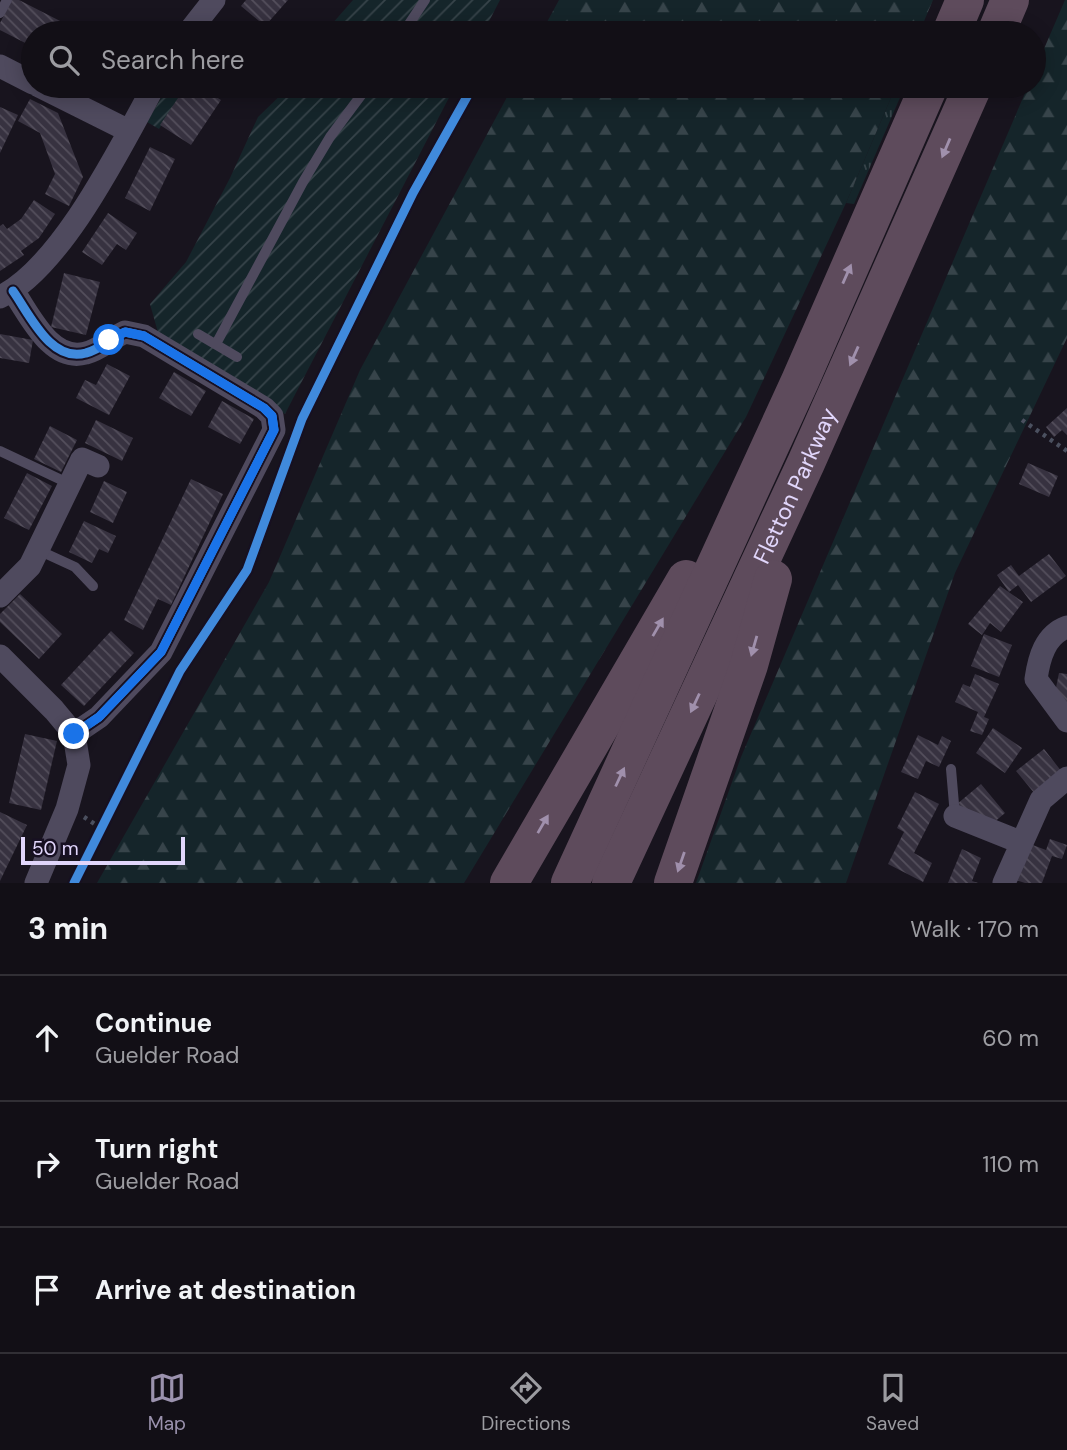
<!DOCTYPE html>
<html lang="en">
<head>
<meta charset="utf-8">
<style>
  body { margin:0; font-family:"DM Sans",sans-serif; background:#1b181f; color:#f1f3f6 }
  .scale { position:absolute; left:21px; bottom:18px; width:164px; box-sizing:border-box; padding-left:7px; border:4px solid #e1d6fb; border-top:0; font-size:19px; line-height:24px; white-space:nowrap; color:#e1d6fb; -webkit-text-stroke:5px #171022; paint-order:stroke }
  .stop { position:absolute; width:21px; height:21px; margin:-16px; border:5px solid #1a73e8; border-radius:50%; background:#fff }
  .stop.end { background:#1a73e8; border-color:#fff; box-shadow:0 2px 7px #0008 }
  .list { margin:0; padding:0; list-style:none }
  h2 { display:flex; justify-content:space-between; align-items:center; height:91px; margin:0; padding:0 28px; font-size:30px }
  h2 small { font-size:23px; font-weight:400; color:#9c9ca1 }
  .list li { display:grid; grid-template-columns:46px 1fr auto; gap:21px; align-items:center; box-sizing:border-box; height:126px; padding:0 28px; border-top:2px solid #312f35 }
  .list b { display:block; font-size:26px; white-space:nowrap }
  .list p { margin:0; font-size:23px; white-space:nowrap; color:#9c9ca1 }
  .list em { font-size:23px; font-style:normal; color:#9c9ca1 }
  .icon { flex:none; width:38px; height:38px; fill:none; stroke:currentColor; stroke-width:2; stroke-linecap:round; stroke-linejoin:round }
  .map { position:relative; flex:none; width:1067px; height:883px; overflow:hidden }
  .search { position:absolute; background:#120f16; box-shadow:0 4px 18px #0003; left:21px; right:21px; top:21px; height:77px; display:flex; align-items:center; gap:18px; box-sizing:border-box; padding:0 24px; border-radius:38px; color:#9c9ca1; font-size:26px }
  .sheet { height:469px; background:#120f16 }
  nav { display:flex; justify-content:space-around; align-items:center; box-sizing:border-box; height:98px; border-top:2px solid #312f35; background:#120f16; font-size:19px; color:#9c9ca1 }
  nav a { display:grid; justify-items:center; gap:4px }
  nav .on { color:#9b92ae }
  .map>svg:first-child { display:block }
</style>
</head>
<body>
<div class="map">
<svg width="1067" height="883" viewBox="0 0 1067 883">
  <defs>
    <pattern id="grass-tufts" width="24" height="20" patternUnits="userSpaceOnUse" patternTransform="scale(1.75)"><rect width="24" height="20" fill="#15252a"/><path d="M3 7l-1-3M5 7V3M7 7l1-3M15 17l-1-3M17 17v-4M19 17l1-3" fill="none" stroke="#37444a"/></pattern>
    <pattern id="forest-firs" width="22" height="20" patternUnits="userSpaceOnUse" patternTransform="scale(1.75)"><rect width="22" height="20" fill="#15252a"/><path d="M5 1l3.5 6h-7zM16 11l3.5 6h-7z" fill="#37444a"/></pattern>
    <pattern id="garden-furrows" width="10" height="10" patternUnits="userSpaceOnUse" patternTransform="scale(1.75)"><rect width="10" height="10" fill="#15252a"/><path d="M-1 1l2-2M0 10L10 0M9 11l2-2" fill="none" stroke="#37444a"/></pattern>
    <pattern id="building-back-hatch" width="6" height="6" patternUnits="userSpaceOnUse" patternTransform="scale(1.75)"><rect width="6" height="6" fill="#373240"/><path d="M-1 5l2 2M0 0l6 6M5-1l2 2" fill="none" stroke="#544f5c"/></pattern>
  </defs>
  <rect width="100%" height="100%" fill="#18141e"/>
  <path fill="url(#grass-tufts)" d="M896 86H905L854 204 846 203Z"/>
  <path fill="url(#forest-firs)" d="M559 0H933L919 33H541Z
    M1065 0H1067V338L955 573 846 883H696L741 757 1028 86H1034V72Z
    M513 86H896L846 203 746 417 464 883H97L269 582 360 370Z"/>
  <path fill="url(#garden-furrows)" d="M353 0H500L483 33H324Z
    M168 86H186L159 129 147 122Z
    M290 86H455L285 414 159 336 150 304 186 262 230 178 258 117Z"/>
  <path fill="url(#building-back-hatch)" d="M12 0H19L64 23 59 33H33V47L0 30V23Z
    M246 0H288L265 26 241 6Z
    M186 86H199L221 100 191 145 160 125Z
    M30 99 58 113 83 177 69 206 45 194 55 174 40 133 18 121Z
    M0 107 18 115 0 153Z
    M150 147 175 159 150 211 125 198Z
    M34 200 55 214 39 238 21 251 24 255 0 271V226L3 224 7 229 21 219Z
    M108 213 137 233 126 250 117 244 102 265 82 252Z
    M64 273 100 282 86 335 51 327Z
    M0 334 33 340 29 363 0 358Z
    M107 364 130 376 109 415 76 398 85 380 96 385Z
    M174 372 206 391 191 416 159 398Z
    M222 401 254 419 240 444 208 427Z
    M1067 408V435L1062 430 1054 437 1046 427Z
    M96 420 133 438 122 461 85 443Z
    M50 426 77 440 61 472 34 459Z
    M1028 463 1058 476 1049 497 1019 484Z
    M27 473 52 486 29 530 4 518Z
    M191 479 223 494 171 605 158 599 143 630 124 620Z
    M104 481 127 492 113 523 90 512Z
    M84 521 116 536 108 553 99 549 92 563 69 552Z
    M1049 554 1066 576 1031 602 1018 585 1009 592 997 575 1011 565 1019 576Z
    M1000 586 1023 602 1001 632 990 623 982 635 968 624Z
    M20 594 62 634 39 659 0 622V614Z
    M111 631 134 653 84 706 61 685Z
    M984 634 1012 645 999 677 971 666Z
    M1059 673 1067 674V704L1053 702Z
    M975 674 999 684 984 717 989 719 982 735 970 731 978 712 955 702 963 684 970 687Z
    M993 728 1022 748 1005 773 976 753Z
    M25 734 57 741 41 810 9 803Z
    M918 735 938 745 942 736 951 741 939 767 926 761 918 779 901 772Z
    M1044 749 1062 772 1035 794 1016 771Z
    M981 784 1005 813 986 829 957 804Z
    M915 792 939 804 914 853 932 863 923 882 888 864 904 832 897 828Z
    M0 812 27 825 0 881Z
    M1050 839 1067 845 1062 859 1052 856 1042 883H1025L1016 880 1030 844 1046 850Z
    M962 849 981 858 972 881 978 883H948Z"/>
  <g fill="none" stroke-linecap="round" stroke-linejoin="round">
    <path stroke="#4b505f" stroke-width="4.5" stroke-dasharray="3.5 5" stroke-linecap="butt" d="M1022 420 1067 451
      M84 817 101 828"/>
    <path stroke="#4f4a5e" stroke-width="10" d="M0 13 7 0
      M403 33 425 0
      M198 334 237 357
      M216 344 303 182 330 137 368 86
      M0 451 70 484
      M38 550 75 567 93 586
      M951 769 955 816"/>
    <path stroke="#4f4a5e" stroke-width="23" d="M188 33 214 0
      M0 66 33 83
      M39 86 129 131
      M13 291C30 315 51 363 86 353 99 350 112 338 125 332L144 336 264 408 272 416 274 430 161 652 99 717 74 734
      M0 297C62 267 121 146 154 86
      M0 596 30 566 82 459 98 466
      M1067 627C1045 635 1039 658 1036 679L1067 721
      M0 656 54 710 74 734 79 765 67 809 36 883
      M955 816 1020 842
      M1004 883 1041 800 1067 778"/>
    <g stroke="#5e4b5c" stroke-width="38">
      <path d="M951 33 965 0"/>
      <path d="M996 33 1010 0"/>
      <path d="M509 883 686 579"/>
      <path d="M570 883 800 381 929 86"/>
      <path id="s1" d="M611 883 806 463 973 86"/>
      <path d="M673 883 749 665 773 579"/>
    </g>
    <g stroke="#171022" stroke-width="13">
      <path id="cycleway" d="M13 291C30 315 51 363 86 353 99 350 112 338 125 332L144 336 264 408 272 416 274 430 161 652 99 717 74 734
        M74 883 180 671 247 570 302 419 413 193 473 86"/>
    </g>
    <use href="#cycleway" stroke="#408adc" stroke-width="9"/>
  </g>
  <defs><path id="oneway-solid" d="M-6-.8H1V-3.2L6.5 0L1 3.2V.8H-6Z" transform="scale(1.75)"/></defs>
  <g fill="#a090ac">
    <use href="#oneway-solid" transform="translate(946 148) rotate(113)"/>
    <use href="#oneway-solid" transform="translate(847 274) rotate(-66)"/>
    <use href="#oneway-solid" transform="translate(854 356) rotate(114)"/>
    <use href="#oneway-solid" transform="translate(658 627) rotate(-60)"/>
    <use href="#oneway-solid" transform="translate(754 646) rotate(106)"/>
    <use href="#oneway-solid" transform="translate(695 703) rotate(115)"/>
    <use href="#oneway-solid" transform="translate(620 777) rotate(-65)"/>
    <use href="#oneway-solid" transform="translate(543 824) rotate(-60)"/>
    <use href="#oneway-solid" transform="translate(681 862) rotate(109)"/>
  </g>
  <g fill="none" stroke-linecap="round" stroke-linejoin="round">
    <path stroke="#1a73e8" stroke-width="9" d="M74 734 99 717 161 652 274 430 272 416 264 408 144 336 125 332 109 340"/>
  </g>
  <g text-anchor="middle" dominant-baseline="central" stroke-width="5" stroke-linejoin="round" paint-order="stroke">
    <g font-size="23" fill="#e1d6fb" stroke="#171022">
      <text stroke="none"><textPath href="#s1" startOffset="438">Fletton Parkway</textPath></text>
    </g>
  </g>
</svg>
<div class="scale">50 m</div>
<div class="stop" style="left:109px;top:340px"></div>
<div class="stop end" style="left:74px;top:734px"></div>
<div class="search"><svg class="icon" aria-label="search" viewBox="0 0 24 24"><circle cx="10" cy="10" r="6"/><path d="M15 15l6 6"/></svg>Search here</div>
</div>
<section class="sheet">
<h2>3 min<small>Walk · 170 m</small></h2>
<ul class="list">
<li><svg class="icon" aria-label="ahead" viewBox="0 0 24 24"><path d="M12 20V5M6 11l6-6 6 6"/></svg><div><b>Continue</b><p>Guelder Road</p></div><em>60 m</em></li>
<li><svg class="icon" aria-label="right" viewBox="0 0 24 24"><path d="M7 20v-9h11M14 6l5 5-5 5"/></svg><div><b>Turn right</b><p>Guelder Road</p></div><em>110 m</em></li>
<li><svg class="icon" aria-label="arrive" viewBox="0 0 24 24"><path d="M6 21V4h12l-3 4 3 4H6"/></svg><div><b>Arrive at destination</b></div></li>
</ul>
</section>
<nav>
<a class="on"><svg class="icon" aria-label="map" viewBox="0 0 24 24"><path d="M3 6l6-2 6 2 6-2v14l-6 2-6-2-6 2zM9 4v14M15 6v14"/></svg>Map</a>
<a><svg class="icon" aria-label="directions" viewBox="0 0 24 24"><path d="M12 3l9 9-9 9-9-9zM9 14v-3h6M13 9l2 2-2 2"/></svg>Directions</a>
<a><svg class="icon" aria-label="saved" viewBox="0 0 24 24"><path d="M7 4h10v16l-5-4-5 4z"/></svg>Saved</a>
</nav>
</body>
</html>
